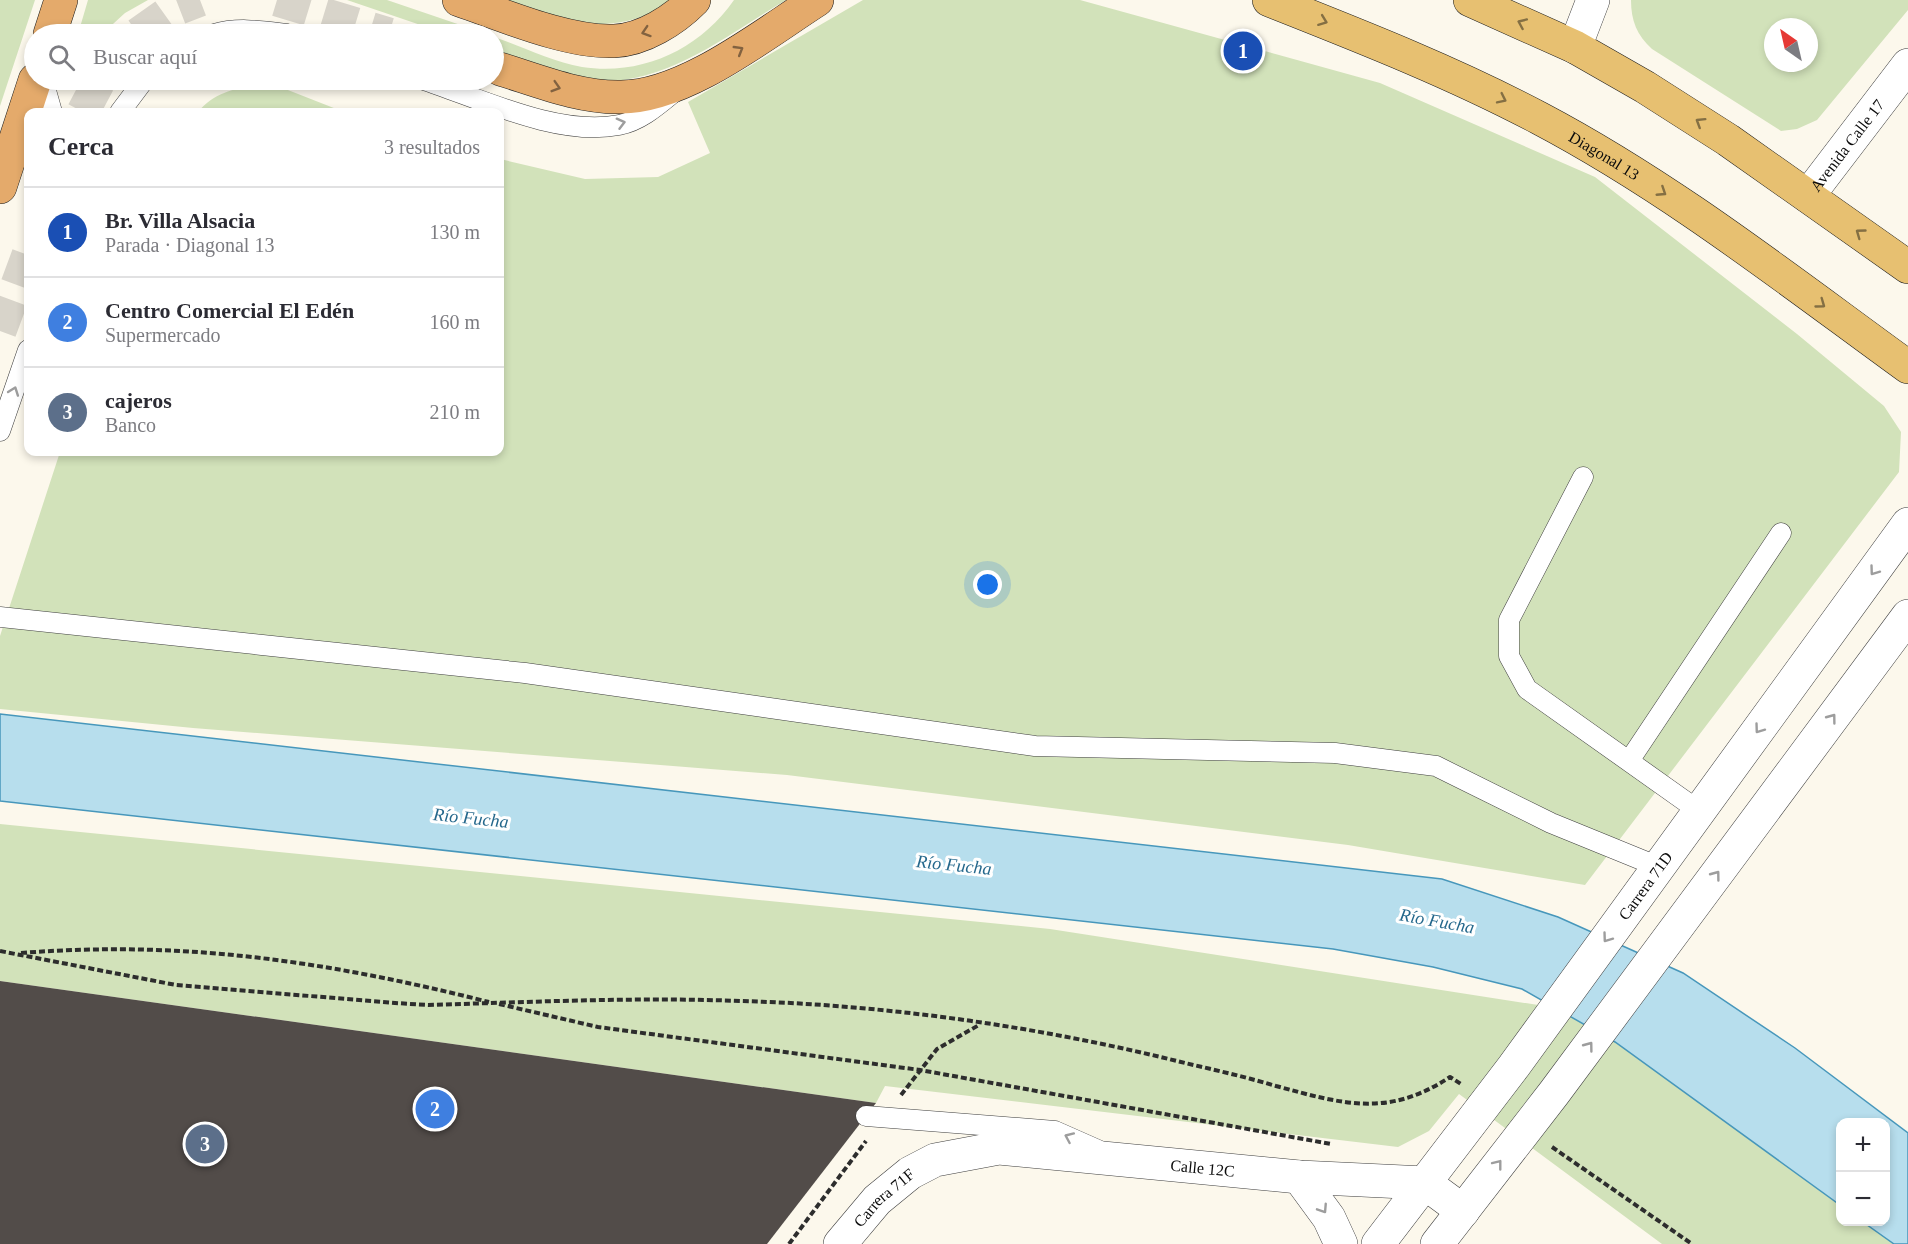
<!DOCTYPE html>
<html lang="es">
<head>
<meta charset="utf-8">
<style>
  body { margin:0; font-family:Georgia,serif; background:#f2f2f3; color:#2b2b33 }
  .controls { position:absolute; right:18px; bottom:18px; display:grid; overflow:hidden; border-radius:12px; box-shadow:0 3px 9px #0003 }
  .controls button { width:54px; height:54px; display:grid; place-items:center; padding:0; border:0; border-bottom:2px solid #e1e1e2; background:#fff; color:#2b2b33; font:30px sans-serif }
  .compass { position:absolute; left:1764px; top:18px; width:54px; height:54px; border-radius:50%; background:#fff; box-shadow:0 3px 9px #0003; rotate:326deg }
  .you { position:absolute; left:988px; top:585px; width:21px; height:21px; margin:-15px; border:4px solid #fff; border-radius:50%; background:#1a73e8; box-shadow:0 0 0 9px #1a73e833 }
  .badge { display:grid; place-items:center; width:39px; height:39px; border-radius:50%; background:#b45309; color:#fff; font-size:20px; font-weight:700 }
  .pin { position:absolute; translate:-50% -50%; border:3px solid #fff; box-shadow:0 2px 6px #0006 }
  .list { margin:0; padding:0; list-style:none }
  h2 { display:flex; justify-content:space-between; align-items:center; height:78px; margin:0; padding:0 24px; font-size:26px }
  h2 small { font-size:20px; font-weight:400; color:#7c7c81 }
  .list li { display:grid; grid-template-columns:39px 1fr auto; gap:18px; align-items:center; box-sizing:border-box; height:90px; padding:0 24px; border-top:2px solid #e1e1e2 }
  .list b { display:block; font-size:22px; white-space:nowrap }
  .list p { margin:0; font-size:20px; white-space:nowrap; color:#7c7c81 }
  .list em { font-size:20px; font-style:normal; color:#7c7c81 }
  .icon { flex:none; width:33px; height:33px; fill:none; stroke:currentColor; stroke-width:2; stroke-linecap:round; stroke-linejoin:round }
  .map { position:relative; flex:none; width:1908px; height:1244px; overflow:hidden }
  .search { position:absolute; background:#fff; box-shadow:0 3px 9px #0003; left:24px; top:24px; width:480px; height:66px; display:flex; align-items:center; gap:15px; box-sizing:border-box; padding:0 21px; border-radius:33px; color:#7c7c81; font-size:22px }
  .panel { position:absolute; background:#fff; box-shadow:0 3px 9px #0003; left:24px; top:108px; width:480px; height:348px; border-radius:12px }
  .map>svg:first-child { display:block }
</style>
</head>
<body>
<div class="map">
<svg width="1908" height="1244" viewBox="0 0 1908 1244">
  <rect width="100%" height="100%" fill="#fcf8ec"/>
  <path fill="#d2e2ba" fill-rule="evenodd" d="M0 0H35L0 106Z
    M88 0H148L125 13 102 34H78Z
    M347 0H387L487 34H447Z
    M503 0H675C669 5 661 8 655 11 602 37 554 19 503 0Z
    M734 0H786C722 38 656 94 576 79 549 74 520 60 494 51V37C521 46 552 62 582 67 642 76 699 50 734 0Z
    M863 0H1080L1380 83 1595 177 1797 334 1884 406 1901 432 1899 472 1585 885 1348 845 787 775 193 728 0 709V636L60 452H500V159L585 179 658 177 710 153 688 102Z
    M1631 0H1908V10L1817 120 1797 129 1781 131 1652 49C1637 35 1631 21 1631 0ZM1773 27H1809V63H1773Z
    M270 83 344 112H198C216 90 242 87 270 83Z
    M0 824 1050 929 1602 1015 1840 1193V1222H1879L1908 1244H1662L1459 1094 1429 1131 1398 1147 885 1086 876 1103 0 981Z"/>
  <path fill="#b7deed" stroke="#4797bb" stroke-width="1.5" d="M0 714 1442 879 1558 917 1683 973 1795 1048 1908 1133V1244H1894L1863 1222H1886V1122H1840V1205L1615 1042 1522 989 1433 967 1333 949 0 801Z"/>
  <path fill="#524c49" d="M0 981 876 1103 767 1244H0Z"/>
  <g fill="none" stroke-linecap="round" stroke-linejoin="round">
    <path stroke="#d8d4ca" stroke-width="33" stroke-dasharray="33 16" stroke-linecap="butt" d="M277 0 389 34
      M138 34 169 12 200 0
      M83 112 100 80
      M0 331 28 255"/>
    <g stroke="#3e3e3e" stroke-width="21">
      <path id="service" d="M214 34C238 27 262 31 287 34
        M43 80 52 112
        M424 80C481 99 559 137 619 125 640 121 657 106 674 92
        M120 112 144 80
        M0 431 28 350
        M1583 477 1509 620V656L1527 689 1699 811
        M0 617 525 673 1035 746 1335 753 1436 766 1551 823 1659 867
        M1629 761 1781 533
        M866 1116 1055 1131 1098 1150"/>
    </g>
    <g stroke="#3e3e3e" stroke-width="34">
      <g id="minor">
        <path id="s1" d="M840 1244 877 1200 910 1173 935 1160 999 1148 1299 1177 1425 1183 1463 1211"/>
      </g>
    </g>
    <g stroke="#3e3e3e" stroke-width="34">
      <g id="tertiary">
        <path d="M1575 47 1593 0"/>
        <path id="s2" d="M1808 196 1908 65"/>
        <path d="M1299 1177 1329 1218 1341 1244"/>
        <path id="s3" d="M1378 1244 1514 1066 1908 524"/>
        <path d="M1437 1244 1554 1093 1908 616"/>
      </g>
    </g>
    <g stroke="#1c1c1c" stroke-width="34">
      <g id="primary">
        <path id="s4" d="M1269 0C1360 36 1452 72 1539 118 1670 187 1788 280 1908 367"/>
        <path d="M1470 0 1575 47 1645 87 1728 140 1908 267"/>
      </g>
    </g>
    <g stroke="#1c1c1c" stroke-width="34">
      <path id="trunk" d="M459 0C503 15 568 43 614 41 643 40 674 20 694 0
        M50 34 61 0
        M500 69C539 81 580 98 621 97 685 97 764 34 817 0
        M0 187 35 80"/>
    </g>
    <path stroke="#2d2d2d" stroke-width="4" stroke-dasharray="6 3" stroke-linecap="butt" d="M0 951 176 985 395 1003 428 1005C532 1002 636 997 741 1001 888 1005 1042 1027 1185 1063 1215 1070 1246 1077 1276 1086 1343 1104 1388 1118 1450 1077L1461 1084
      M21 953C186 940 330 962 489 1002
      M499 1004 598 1027 920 1070 1331 1144
      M901 1095 937 1049 979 1025
      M1552 1147 1692 1244
      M789 1244 866 1141"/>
    <use href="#service" stroke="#fff" stroke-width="20"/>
    <use href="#minor" stroke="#fff" stroke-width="33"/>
    <use href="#tertiary" stroke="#fff" stroke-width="33"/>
    <use href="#primary" stroke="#e7c071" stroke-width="33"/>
    <use href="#trunk" stroke="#e4aa6b" stroke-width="33"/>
  </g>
  <defs><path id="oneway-chevron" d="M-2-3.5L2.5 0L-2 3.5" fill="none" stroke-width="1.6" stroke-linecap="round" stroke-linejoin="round" transform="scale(1.5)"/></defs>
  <g stroke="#846f43">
    <use href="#oneway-chevron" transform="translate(1323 21) rotate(21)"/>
    <use href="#oneway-chevron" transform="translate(1522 23) rotate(-156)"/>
    <use href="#oneway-chevron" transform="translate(1502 99) rotate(26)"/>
    <use href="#oneway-chevron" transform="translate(1700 122) rotate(-148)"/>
    <use href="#oneway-chevron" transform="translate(1662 192) rotate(33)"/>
    <use href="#oneway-chevron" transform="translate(1860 233) rotate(-144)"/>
    <use href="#oneway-chevron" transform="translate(1821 304) rotate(36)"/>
  </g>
  <g stroke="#826240">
    <use href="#oneway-chevron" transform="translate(646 32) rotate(162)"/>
    <use href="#oneway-chevron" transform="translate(739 50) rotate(-31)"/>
    <use href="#oneway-chevron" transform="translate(556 87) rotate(17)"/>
  </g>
  <g stroke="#9d9d9d">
    <use href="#oneway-chevron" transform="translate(621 123) rotate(-15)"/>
    <use href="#oneway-chevron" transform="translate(14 391) rotate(-70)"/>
    <use href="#oneway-chevron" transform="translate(1874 571) rotate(126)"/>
    <use href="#oneway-chevron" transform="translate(1832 718) rotate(-53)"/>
    <use href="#oneway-chevron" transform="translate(1759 729) rotate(126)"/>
    <use href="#oneway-chevron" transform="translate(1716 875) rotate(-53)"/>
    <use href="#oneway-chevron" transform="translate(1607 938) rotate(126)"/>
    <use href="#oneway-chevron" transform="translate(1589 1046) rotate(-53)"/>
    <use href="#oneway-chevron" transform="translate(1069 1137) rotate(-156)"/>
    <use href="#oneway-chevron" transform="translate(1498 1164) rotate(-52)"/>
    <use href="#oneway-chevron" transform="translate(1323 1209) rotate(57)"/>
  </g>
  <g text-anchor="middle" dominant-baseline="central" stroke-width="6" stroke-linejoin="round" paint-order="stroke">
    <g font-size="16" fill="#0b0b0b" stroke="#fff">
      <text stroke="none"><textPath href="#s2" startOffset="64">Avenida Calle 17</textPath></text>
      <text stroke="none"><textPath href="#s4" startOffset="370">Diagonal 13</textPath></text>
      <text stroke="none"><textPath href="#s3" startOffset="447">Carrera 71D</textPath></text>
      <text stroke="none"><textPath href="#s1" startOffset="398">Calle 12C</textPath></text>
      <text stroke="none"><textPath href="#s1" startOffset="64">Carrera 71F</textPath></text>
    </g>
    <g font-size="18" font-style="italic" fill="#25688c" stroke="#fff">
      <text transform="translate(471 818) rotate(6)">Río Fucha</text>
      <text transform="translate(954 865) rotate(6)">Río Fucha</text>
      <text transform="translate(1437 921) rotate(10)">Río Fucha</text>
    </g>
  </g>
</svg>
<div class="controls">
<button>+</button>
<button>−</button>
</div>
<svg class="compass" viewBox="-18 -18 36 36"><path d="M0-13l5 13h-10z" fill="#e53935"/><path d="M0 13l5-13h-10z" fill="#7c7c81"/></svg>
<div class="you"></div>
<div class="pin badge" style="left:1243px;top:51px;background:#1a4fb4">1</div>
<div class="pin badge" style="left:435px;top:1109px;background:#3f7fe0">2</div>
<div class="pin badge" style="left:205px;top:1144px;background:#5c6f8a">3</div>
<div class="search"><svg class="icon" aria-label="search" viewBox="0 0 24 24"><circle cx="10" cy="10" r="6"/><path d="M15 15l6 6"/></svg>Buscar aquí</div>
<section class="panel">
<h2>Cerca<small>3 resultados</small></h2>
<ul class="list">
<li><span class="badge" style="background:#1a4fb4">1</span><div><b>Br. Villa Alsacia</b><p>Parada · Diagonal 13</p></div><em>130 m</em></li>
<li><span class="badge" style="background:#3f7fe0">2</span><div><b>Centro Comercial El Edén</b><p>Supermercado</p></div><em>160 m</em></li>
<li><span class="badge" style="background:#5c6f8a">3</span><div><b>cajeros</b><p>Banco</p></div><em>210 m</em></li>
</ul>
</section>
</div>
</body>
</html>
